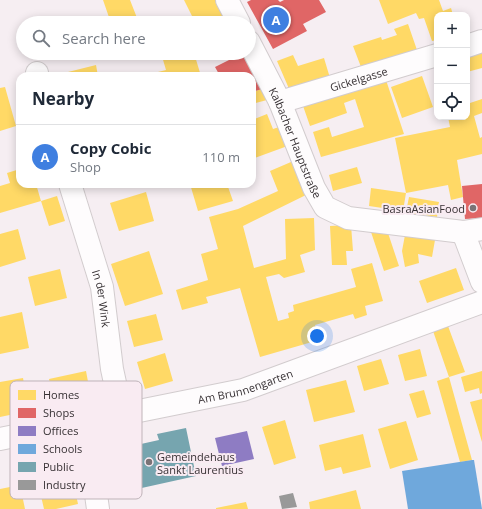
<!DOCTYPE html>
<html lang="en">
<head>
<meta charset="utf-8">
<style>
  body { margin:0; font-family:"Open Sans",sans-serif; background:#f6f6f7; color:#1f2937 }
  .controls { position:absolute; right:12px; top:12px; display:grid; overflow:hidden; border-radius:8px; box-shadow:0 2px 10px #0003 }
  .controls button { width:36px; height:36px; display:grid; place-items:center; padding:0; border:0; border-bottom:1px solid #e0e1e3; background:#fff; color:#1f2937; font:20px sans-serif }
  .you { position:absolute; left:317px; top:336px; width:14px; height:14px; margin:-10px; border:3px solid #fff; border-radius:50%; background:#1a73e8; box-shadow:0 0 0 6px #1a73e833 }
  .badge { display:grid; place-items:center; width:26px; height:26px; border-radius:50%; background:#b45309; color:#fff; font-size:13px; font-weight:700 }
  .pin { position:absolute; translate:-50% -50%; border:2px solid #fff; box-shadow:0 1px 4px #0006 }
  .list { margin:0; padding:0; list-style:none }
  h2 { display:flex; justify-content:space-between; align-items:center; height:52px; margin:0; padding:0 16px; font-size:17px }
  h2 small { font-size:13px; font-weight:400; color:#747a83 }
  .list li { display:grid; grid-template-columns:26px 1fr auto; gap:12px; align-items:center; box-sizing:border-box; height:64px; padding:0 16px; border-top:1px solid #e0e1e3 }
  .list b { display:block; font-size:15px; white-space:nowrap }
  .list p { margin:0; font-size:13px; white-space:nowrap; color:#747a83 }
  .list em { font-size:13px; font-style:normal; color:#747a83 }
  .icon { flex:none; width:22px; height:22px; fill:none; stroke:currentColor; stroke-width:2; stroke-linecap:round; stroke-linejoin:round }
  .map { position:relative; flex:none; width:482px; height:509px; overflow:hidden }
  .search { position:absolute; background:#fff; box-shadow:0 2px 10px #0003; left:16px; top:16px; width:240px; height:44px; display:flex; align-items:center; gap:10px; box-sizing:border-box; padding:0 14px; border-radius:22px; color:#747a83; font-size:15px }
  .panel { position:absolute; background:#fff; box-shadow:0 2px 10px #0003; left:16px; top:72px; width:240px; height:116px; border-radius:12px }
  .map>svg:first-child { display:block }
</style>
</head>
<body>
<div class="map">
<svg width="482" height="509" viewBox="0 0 482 509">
  <rect width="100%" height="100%" fill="#f6eef2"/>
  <path fill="#ffd966" d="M103 0H130L139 23H111Z
    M184 0H219L231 23H184L193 18Z
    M379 0H439L443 11 451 8 453 15H437V40L432 41 424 18 419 19 416 13 388 24Z
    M408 24 417 50 361 67 353 46 381 37 382 40 397 35 394 29Z
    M482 48V68L467 72V52Z
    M161 53H194L201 76H159L158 72 166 70Z
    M293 55 298 66 324 58 330 78 290 91 277 61Z
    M96 65 98 76H56V75Z
    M384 74 404 134 321 157 313 132 329 127 332 137 364 127 355 99 344 103 347 113 310 126 302 103Z
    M422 76 433 107 402 118 391 87Z
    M5 87 16 126 20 125V138L16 126 0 131V88Z
    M262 89 267 100 252 104V92Z
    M482 99V113L474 116 480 138 482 137V154L457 160 463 197 451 200 448 185 406 193 395 138 450 127 448 117H467V104Z
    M267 114 273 129 285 125 293 144 252 159V120Z
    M298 159 310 193 243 226 254 268 286 259 285 219 314 218 315 250 300 255 305 272 284 278 279 274 266 277 278 321 289 318 288 313 294 311 293 305 356 287 351 269 372 263 383 301 365 306 367 315 355 319 353 314 315 325 319 340 260 357 240 288 206 297 208 303 182 310 176 290 208 280 201 254 218 249 209 217 238 209 278 191 270 171Z
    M357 167 362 183 333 191 329 175Z
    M20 169V184H36L41 201 57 196 65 221 49 226 41 201 0 213V186L10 183 7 173Z
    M190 184H227L233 201 198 211Z
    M371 188 406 193 403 211 369 206Z
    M146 192 154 221 119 231 110 203Z
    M409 197 439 202 437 217 406 212Z
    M351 225 353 251H346L347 265H332L330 226Z
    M18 229 26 259 0 267V234Z
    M371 232 388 233 399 266 384 271Z
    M405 235 435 240 432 257 418 254 419 263 405 267 402 251Z
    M149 251 163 294 125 306 111 264Z
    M456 268 464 290 427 303 419 281Z
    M60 269 67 298 35 306 28 277Z
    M22 312 29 348 0 354V317Z
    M156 314 163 340 134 347 127 321Z
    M448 326 465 372 449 377 472 460 460 462 437 381 449 377 433 331Z
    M420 349 427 376 405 381 398 355Z
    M165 353 173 381 145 389 137 362Z
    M381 359 389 384 364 391 357 366Z
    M86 371 92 403 56 410 49 379Z
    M482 371V393L480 394 479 388 465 392 461 377Z
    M23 378 29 411 0 417V382Z
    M346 380 355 412 314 422 306 390Z
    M424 390 431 414 417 418 409 394Z
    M482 399V442L470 402Z
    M285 420 296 458 274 465 262 427Z
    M406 421 418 460 390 469 378 429Z
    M363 434 371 467 343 474 341 467 325 471 319 445Z
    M69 462 78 504 56 509H44L35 470Z
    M20 485 25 509H0V489Z
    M356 490 361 509H310L309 502Z
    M246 502 248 509H216V508Z"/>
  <path fill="#e06666" d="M251 0H278L280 2 284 0H319L326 12 303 24 307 31 273 49 247 2Z
    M243 53 262 89 252 92V76H220L215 67Z
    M482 184V218L465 219 462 186Z"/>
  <path fill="#8e7cc3" d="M247 431 254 459 222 466 215 438Z"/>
  <path fill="#6fa8dc" d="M472 460H474L482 509H408L402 471Z"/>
  <path fill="#76a5af" d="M186 428 196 476 119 493 109 445 131 440 132 446 159 440 157 434Z"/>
  <path fill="#999" d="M293 493 297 507 282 509 279 496Z"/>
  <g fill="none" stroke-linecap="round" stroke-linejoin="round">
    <g stroke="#d2ccce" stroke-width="24">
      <g id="minor">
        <path d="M227 0 239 23"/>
        <path id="s1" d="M249 42 280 102 314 188 325 207 348 218 463 232 482 229"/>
        <path d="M467 46 482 41"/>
        <path d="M37 73V76"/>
        <path id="s2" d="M280 102 437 55"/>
        <path id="s3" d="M70 184 102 287 112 369 122 415"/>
        <path d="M463 232 482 282"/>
        <path d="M86 423 98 509"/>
        <path id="s4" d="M0 439 243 390 482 302"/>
      </g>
    </g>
    <use href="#minor" stroke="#fefcfd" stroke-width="22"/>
  </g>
  <g fill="#7a7376" stroke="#f9ebf2" stroke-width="1.5">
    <circle cx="473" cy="208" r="4"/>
    <circle cx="149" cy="462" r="4"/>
  </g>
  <g text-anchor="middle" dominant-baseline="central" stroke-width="4" stroke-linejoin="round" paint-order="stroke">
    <g font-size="11" fill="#373134" stroke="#f9ebf2">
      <text stroke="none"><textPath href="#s2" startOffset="82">Gickelgasse</textPath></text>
      <text stroke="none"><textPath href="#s1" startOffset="111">Kalbacher Hauptstraße</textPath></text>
      <text stroke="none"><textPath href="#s3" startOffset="119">In der Wink</textPath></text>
      <text stroke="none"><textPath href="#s4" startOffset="251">Am Brunnengarten</textPath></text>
    </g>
    <g font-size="11" fill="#373134" stroke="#f9ebf2" text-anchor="end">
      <text x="465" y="208">BasraAsianFood</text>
      <text x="157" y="456" text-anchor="start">Gemeindehaus<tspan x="157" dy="13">Sankt Laurentius</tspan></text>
    </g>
  </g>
  <rect x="10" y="381" width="132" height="118" rx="6" fill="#f9ebf2" stroke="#bfb3b9" stroke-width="1"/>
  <rect x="18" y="390" width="18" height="10" fill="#ffd966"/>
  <rect x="18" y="408" width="18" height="10" fill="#e06666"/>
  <rect x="18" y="426" width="18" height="10" fill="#8e7cc3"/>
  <rect x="18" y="444" width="18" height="10" fill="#6fa8dc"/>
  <rect x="18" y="462" width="18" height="10" fill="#76a5af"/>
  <rect x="18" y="480" width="18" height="10" fill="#999"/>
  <g font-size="11" fill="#373134">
    <text x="43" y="399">Homes</text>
    <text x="43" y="417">Shops</text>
    <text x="43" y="435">Offices</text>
    <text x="43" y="453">Schools</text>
    <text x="43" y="471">Public</text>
    <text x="43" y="489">Industry</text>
  </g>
</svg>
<div class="controls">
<button>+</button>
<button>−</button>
<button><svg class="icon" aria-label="locate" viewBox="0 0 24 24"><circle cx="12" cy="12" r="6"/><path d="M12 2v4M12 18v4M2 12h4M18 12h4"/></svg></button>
</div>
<div class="you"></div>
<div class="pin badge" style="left:276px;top:20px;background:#3f7fe0">A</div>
<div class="search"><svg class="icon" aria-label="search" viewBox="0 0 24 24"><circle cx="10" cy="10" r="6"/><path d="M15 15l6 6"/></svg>Search here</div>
<section class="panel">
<h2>Nearby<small></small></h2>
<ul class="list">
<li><span class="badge" style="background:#3f7fe0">A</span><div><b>Copy Cobic</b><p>Shop</p></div><em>110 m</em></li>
</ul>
</section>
</div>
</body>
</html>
